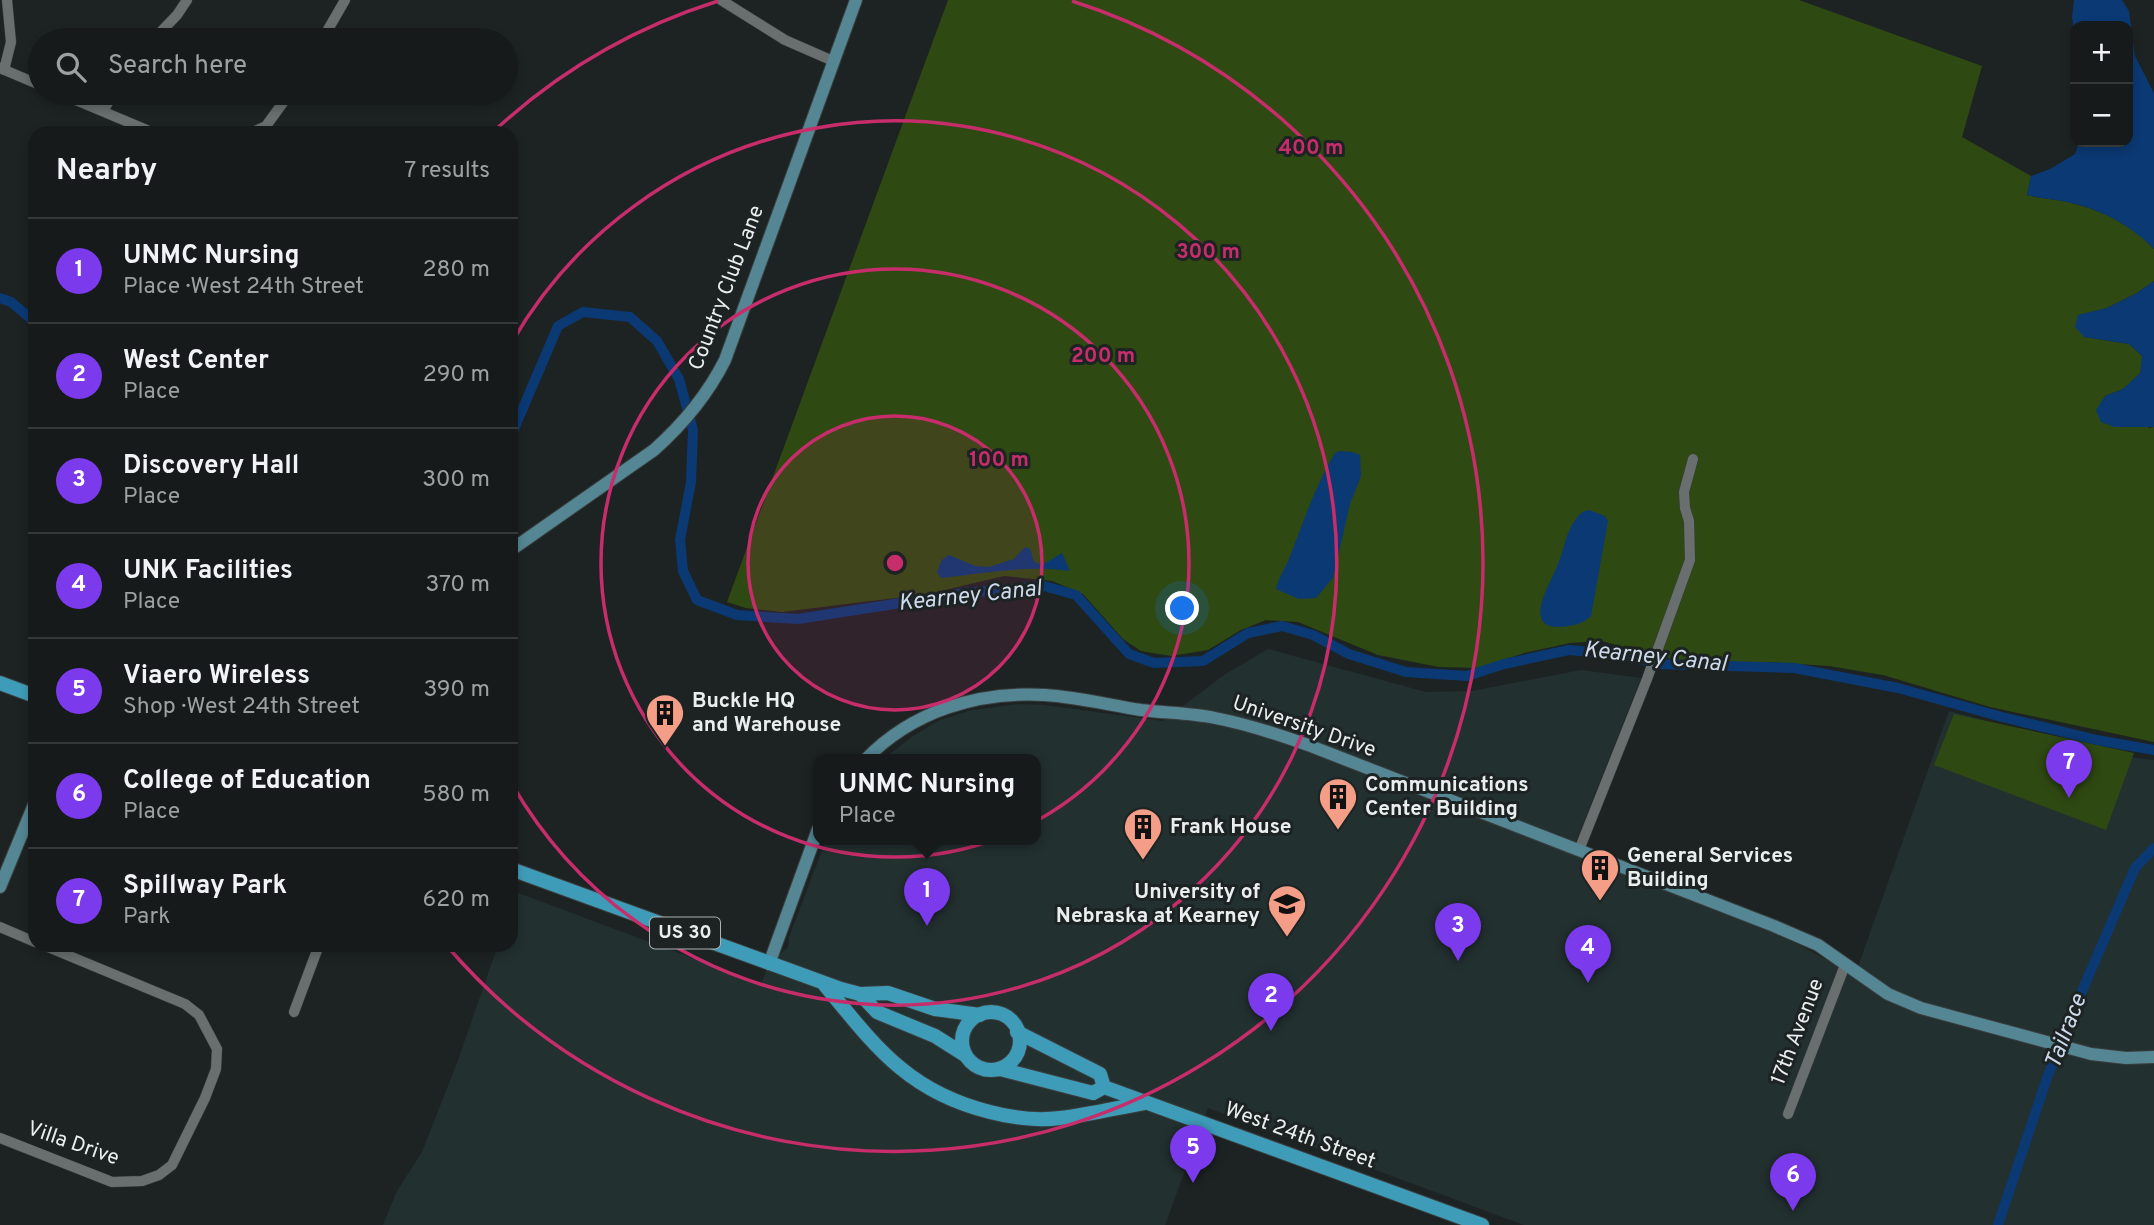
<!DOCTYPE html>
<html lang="en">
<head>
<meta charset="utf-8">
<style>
  body { margin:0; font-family:Overpass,sans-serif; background:#232727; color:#f1f3f6 }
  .controls { position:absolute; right:21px; top:21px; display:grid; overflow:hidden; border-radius:14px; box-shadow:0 4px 10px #0003 }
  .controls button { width:63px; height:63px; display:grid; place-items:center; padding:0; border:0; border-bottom:2px solid #353839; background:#161a1a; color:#f1f3f6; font:35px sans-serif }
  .you { position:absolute; left:1183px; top:609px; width:24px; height:24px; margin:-18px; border:5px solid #fff; border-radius:50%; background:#1a73e8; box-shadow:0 0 0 10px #1a73e833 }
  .badge { display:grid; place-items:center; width:46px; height:46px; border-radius:50%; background:#7c3aed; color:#fff; font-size:23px; font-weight:700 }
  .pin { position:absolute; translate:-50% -58px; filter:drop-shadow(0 2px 4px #0008) }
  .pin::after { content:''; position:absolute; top:37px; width:24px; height:21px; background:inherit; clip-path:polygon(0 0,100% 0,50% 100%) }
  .popup { position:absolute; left:813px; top:754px; width:228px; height:91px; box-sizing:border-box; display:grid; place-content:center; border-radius:14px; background:#161a1a; filter:drop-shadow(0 2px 5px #0005); font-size:23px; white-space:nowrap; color:#9ea1a2 }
  .popup b { font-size:26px; color:#f1f3f6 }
  .popup::after { content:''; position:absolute; left:50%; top:100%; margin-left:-14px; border:14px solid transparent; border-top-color:#161a1a }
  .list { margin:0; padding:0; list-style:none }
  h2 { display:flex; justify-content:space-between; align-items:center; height:91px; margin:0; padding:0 28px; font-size:30px }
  h2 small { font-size:23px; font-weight:400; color:#9ea1a2 }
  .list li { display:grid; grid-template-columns:46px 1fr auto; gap:21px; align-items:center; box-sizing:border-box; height:105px; padding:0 28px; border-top:2px solid #353839 }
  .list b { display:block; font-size:26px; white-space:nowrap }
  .list p { margin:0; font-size:23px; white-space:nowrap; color:#9ea1a2 }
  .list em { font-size:23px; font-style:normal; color:#9ea1a2 }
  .icon { flex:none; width:38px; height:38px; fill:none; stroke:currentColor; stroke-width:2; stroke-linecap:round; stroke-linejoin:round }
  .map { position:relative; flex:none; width:2154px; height:1225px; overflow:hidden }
  .search { position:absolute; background:#161a1a; box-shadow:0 4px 10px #0003; left:28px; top:28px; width:490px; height:77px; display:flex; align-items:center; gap:18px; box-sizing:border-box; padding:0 24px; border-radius:38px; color:#9ea1a2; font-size:26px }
  .panel { position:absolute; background:#161a1a; box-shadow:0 4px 10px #0003; left:28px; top:126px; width:490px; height:826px; border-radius:21px }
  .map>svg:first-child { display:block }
</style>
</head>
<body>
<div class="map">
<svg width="2154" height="1225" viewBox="0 0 2154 1225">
  <rect width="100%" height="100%" fill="#1d2323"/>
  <path fill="#233030" d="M1268 649 1426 692 1472 691 1581 670 1641 678 1571 854 1788 939 1855 975 1949 711 2127 757 2154 760V1225H1524L1208 1108 1165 1225H383L397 1191 422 1152 457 1063 498 945H511V906L516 892 761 984 769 964 788 947 789 937 826 840H1036V760H882L913 736 940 720 972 710 1018 704 1044 705 1163 721 1224 675Z"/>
  <path fill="#2f4912" d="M948 0H1799L1982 66 1962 137 2031 176 2027 195C2042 199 2057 199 2071 203 2102 210 2133 226 2154 249V281L2137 293 2107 308 2079 315 2084 337 2129 344 2142 356 2143 373 2123 389 2105 396 2149 428 2154 427V742L1990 707 1883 675 1829 666 1768 662H1691L1663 657 1601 641 1570 643 1524 653 1479 668 1439 667 1378 655 1298 622 1266 620 1241 630 1208 650 1171 656 1141 651 1123 639 1083 594 1052 581 1004 576 928 594 782 612 746 608 727 602Z
    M1954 714 2134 753 2106 830 1934 765Z"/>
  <path fill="#0b3974" d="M2074 0H2122L2129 11 2135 56 2154 93V249C2133 227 2101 209 2071 203 2057 199 2042 199 2027 195L2031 176 2050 169 2075 154 2079 142H2128V26H2075V37L2072 17Z
    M2154 281V427H2115L2101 422 2096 410 2105 396 2123 389 2140 373 2142 356 2129 344 2084 337 2075 327 2078 315 2107 308 2137 293Z
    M1339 451 1352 452 1360 455 1361 476 1350 504 1333 578 1316 598 1299 599 1276 589C1278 578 1285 569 1289 559 1303 523 1315 486 1335 453Z
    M1589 510 1605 516 1608 521 1591 616C1583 624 1572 626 1561 627 1520 629 1552 581 1558 564 1564 550 1566 531 1576 519 1579 514 1583 511 1589 510Z
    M1025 547 1030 549C1032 553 1032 558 1034 561 1042 570 1055 556 1062 553L1070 571C1026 565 985 573 941 578L937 572 942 560 949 555 975 566 989 567 1014 559Z"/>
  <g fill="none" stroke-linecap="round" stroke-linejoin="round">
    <path stroke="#0b3974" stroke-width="10" d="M0 298 11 302 35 322
      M511 436 558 326 583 312 630 317 657 341 679 379 693 430 691 482 680 540 683 571 697 600 737 615 798 619 965 593 1044 586 1076 595 1129 654 1154 663 1203 661 1248 633 1282 626 1313 635 1349 654 1406 672 1467 676 1504 664 1569 650 1624 655 1658 664 1794 668 1898 688 2002 717 2097 740 2154 750
      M1998 1225 2047 1078 2070 1019 2135 868 2154 848"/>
    <g stroke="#3a3e3e" stroke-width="11">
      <path id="street" d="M721 0 785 40 833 61
        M153 40 177 15 187 0
        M322 40 345 0
        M0 68 40 85
        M4 70 11 42 7 0
        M59 93 154 133
        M103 111 114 93
        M251 133 266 126 290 93
        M1579 850 1647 679 1690 560 1689 521 1685 508 1684 492 1693 459
        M0 927 35 942
        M294 1012 319 945
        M1788 1114 1845 965
        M0 1138 112 1182 142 1181 159 1175 172 1165 205 1098 216 1069 217 1049 199 1015 185 1004 43 945"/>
    </g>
    <g stroke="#3a3e3e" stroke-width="14">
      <path id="secondary" d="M511 550 654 450C682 425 708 394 725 360L856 0
        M865 760C912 711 978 691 1045 695 1077 697 1109 705 1141 710 1165 713 1191 713 1215 718 1247 724 1277 734 1308 745L1774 926 1818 945 1888 994 1921 1008 2091 1054 2126 1058 2154 1057
        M0 887 35 802
        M769 964 818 829"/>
    </g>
    <g stroke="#3a3e3e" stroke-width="16">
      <path id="primary" d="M0 683 35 696
        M511 869 841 989 860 994 888 993 935 1009 980 1015
        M824 984C875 1046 908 1092 990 1112 1013 1118 1036 1121 1060 1118 1088 1115 1116 1108 1144 1103
        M860 994 877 1012 935 1036 965 1055
        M962 1041a29 29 0 1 1 58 0a29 29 0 1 1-58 0Z
        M1017 1032 1100 1074 1104 1087
        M1000 1069 1093 1093 1104 1087 1482 1225"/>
    </g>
    <use href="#street" stroke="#696f6f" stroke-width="10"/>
    <use href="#secondary" stroke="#548694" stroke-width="12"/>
    <use href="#primary" stroke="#3f9cb8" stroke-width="14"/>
  </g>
  <circle cx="895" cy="563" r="147" fill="#c62d6a" fill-opacity=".12"/>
  <g fill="none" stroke="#c62d6a" stroke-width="3.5">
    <circle cx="895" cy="563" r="147"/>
    <circle cx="895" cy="563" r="294"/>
    <path d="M512 342A442 442 0 1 1 512 784"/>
    <path d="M493 132A589 589 0 0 1 718 1M1072 1A589 589 0 1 1 447 946"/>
  </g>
  <defs>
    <g id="building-pin" transform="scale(2.0125)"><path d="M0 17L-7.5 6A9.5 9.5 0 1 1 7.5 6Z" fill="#f49e87" stroke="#1d2323"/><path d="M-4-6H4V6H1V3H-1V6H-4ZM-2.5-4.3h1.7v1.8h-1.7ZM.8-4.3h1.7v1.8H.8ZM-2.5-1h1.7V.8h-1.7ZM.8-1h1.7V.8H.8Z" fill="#111"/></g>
    <g id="university-pin" transform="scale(2.0125)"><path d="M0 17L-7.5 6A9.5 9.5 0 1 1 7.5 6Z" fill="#f49e87" stroke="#1d2323"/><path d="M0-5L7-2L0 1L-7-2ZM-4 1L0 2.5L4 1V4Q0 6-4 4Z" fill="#111"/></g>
  </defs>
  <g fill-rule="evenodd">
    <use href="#building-pin" x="665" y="713"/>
    <use href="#building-pin" x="1338" y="797"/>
    <use href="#building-pin" x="1143" y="827"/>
    <use href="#building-pin" x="1600" y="868"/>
    <use href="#university-pin" x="1287" y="904"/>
  </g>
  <g text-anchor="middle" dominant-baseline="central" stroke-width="6" stroke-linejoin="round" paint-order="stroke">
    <rect fill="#1d2323" stroke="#acb1b1" stroke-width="2" x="650" y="917.5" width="70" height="31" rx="5"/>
    <g font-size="19" font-weight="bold" fill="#eaeeee">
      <text x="685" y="933">US 30</text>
    </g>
    <g font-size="21" fill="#eaeeee" stroke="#1d2323">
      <text transform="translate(727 288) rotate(-69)">Country Club Lane</text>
      <text transform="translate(1304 727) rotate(19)">University Drive</text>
      <text transform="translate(1798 1032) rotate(-69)">17th Avenue</text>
      <text transform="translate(1300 1136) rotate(20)">West 24th Street</text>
      <text transform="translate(73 1144) rotate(19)">Villa Drive</text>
    </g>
    <g font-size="21" font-weight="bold" fill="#eaeeee" stroke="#1d2323" text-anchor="start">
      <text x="692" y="701">Buckle HQ<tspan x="692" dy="24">and Warehouse</tspan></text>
      <text x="1365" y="785">Communications<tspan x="1365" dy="24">Center Building</tspan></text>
      <text x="1170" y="827">Frank House</text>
      <text x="1627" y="856">General Services<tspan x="1627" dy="24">Building</tspan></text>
      <text x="1260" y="892" text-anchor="end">University of<tspan x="1260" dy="24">Nebraska at Kearney</tspan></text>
    </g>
    <g font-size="23" font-style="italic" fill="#cddaec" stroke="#1d2323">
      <text transform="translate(970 597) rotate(-6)">Kearney Canal</text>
      <text transform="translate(1655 658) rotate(6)">Kearney Canal</text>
      <text transform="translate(2067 1032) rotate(-69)">Tailrace</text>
    </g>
  </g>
  <circle cx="895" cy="563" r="10" fill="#c62d6a" stroke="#1d2323" stroke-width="3.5"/>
  <g font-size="21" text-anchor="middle" font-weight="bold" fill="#c62d6a" stroke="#1d2323" stroke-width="6" stroke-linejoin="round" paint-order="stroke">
    <text x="1311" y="154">400 m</text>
    <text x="1208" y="258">300 m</text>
    <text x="1103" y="362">200 m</text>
    <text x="999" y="466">100 m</text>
  </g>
</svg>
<div class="controls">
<button>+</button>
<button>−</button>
</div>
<div class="you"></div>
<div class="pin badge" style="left:927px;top:926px">1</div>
<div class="popup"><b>UNMC Nursing</b>Place</div>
<div class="pin badge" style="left:1271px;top:1031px">2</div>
<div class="pin badge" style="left:1458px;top:961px">3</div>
<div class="pin badge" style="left:1588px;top:983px">4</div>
<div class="pin badge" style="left:1193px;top:1183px">5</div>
<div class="pin badge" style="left:1793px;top:1211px">6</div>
<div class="pin badge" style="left:2069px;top:798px">7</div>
<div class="search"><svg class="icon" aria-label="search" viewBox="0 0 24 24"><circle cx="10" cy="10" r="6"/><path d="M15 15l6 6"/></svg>Search here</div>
<section class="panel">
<h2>Nearby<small>7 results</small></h2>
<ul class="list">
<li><span class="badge">1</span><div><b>UNMC Nursing</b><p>Place · West 24th Street</p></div><em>280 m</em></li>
<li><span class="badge">2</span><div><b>West Center</b><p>Place</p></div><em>290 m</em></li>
<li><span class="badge">3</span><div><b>Discovery Hall</b><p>Place</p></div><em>300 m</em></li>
<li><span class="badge">4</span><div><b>UNK Facilities</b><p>Place</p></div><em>370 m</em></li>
<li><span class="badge">5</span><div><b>Viaero Wireless</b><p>Shop · West 24th Street</p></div><em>390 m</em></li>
<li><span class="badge">6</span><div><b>College of Education</b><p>Place</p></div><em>580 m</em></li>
<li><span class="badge">7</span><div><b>Spillway Park</b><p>Park</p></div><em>620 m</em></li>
</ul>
</section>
</div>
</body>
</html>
